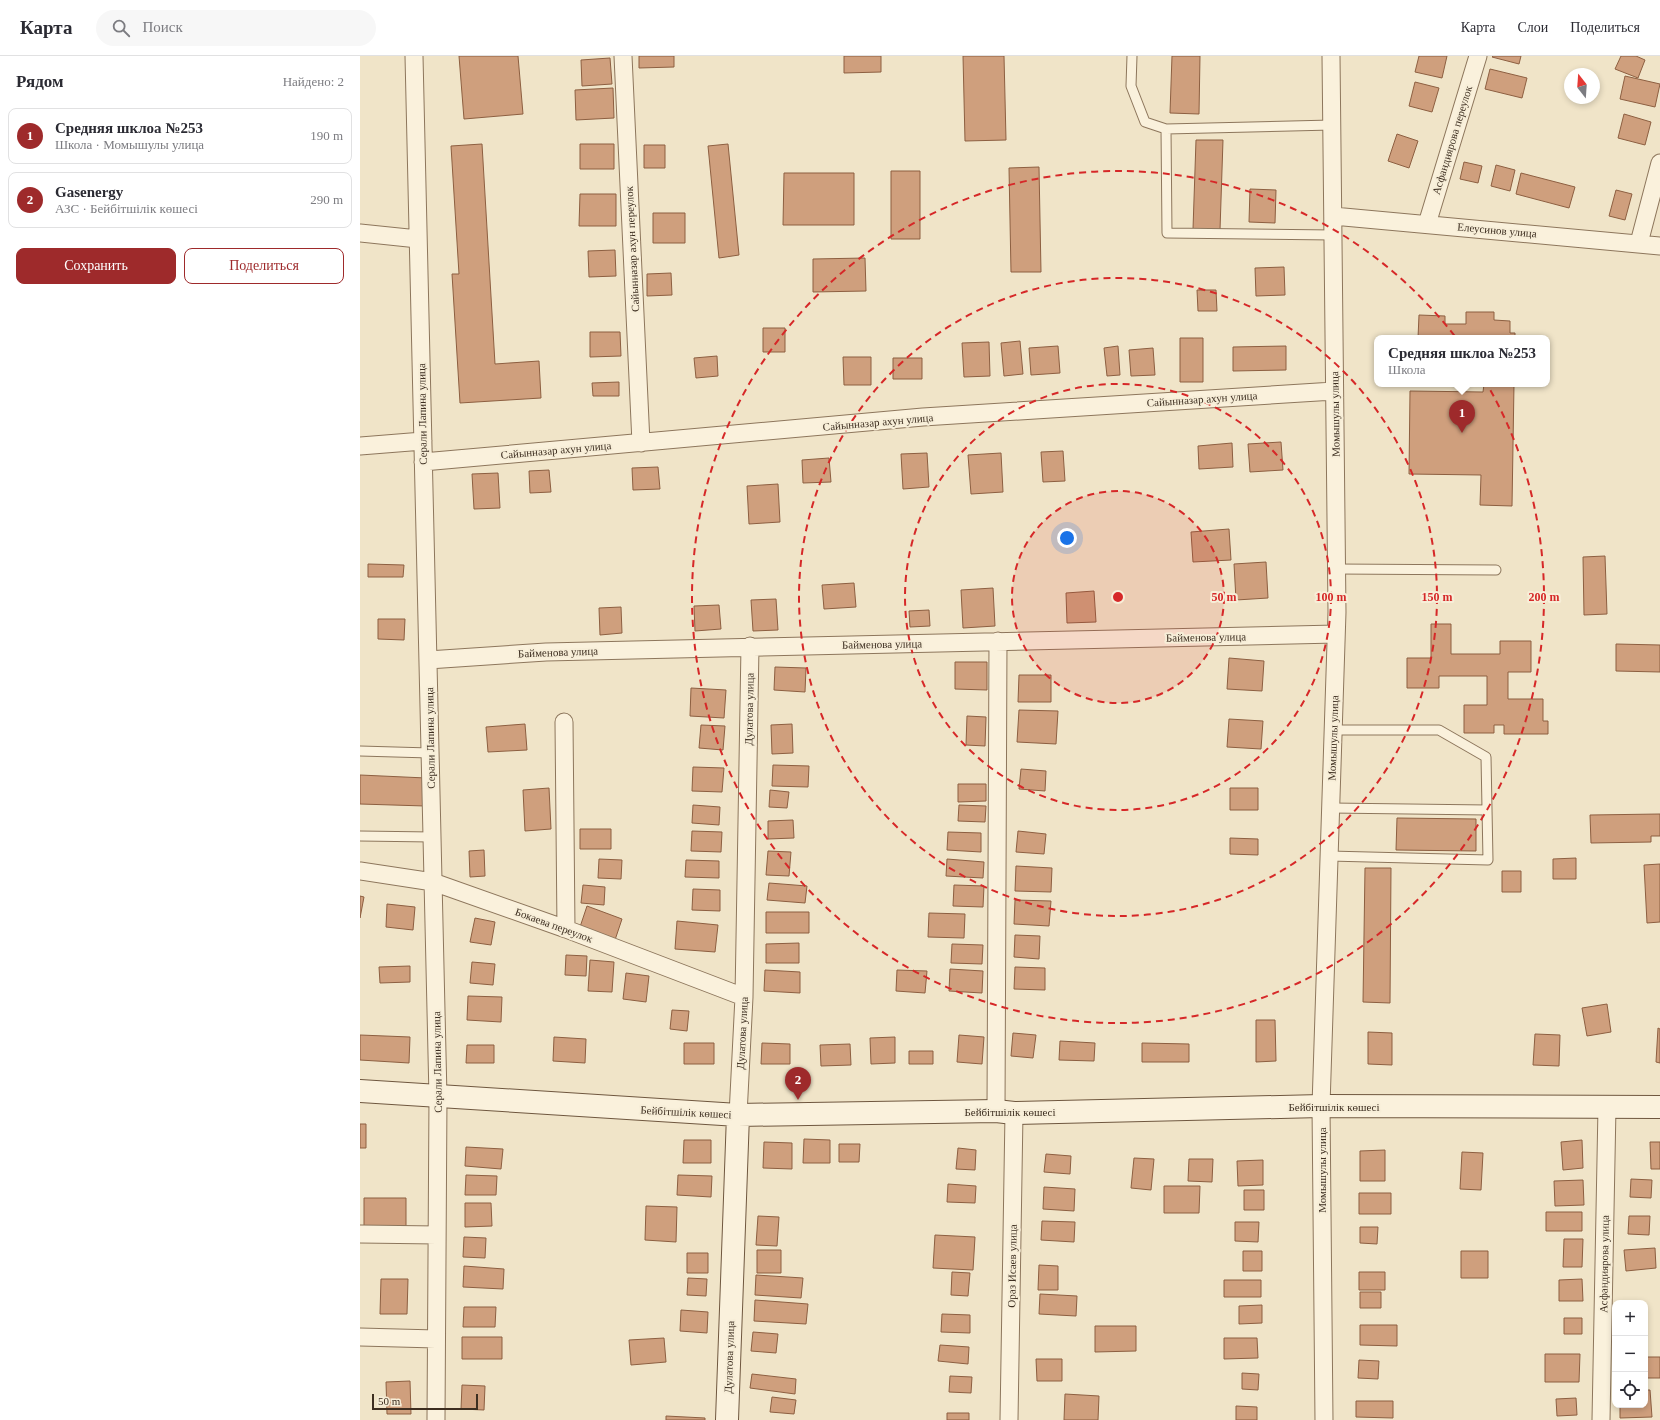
<!DOCTYPE html>
<html lang="ru">
<head>
<meta charset="utf-8">
<style>
  body { margin:0; font-family:Georgia,serif; background:#f7f7f7; color:#2b2b33 }
  .controls { position:absolute; right:12px; bottom:12px; display:grid; overflow:hidden; border-radius:8px; box-shadow:0 2px 6px #0003 }
  .controls button { width:36px; height:36px; display:grid; place-items:center; padding:0; border:0; border-bottom:1px solid #e1e1e2; background:#fff; color:#2b2b33; font:20px sans-serif }
  .compass { position:absolute; left:1204px; top:12px; width:36px; height:36px; border-radius:50%; background:#fff; box-shadow:0 2px 6px #0003; rotate:343deg }
  .scale { position:absolute; left:12px; bottom:10px; width:106px; box-sizing:border-box; padding-left:4px; border:2px solid #3d2e20; border-top:0; font-size:11px; line-height:14px; white-space:nowrap; color:#3d2e20; -webkit-text-stroke:3px #f7eed8; paint-order:stroke }
  .you { position:absolute; left:707px; top:482px; width:14px; height:14px; margin:-10px; border:3px solid #fff; border-radius:50%; background:#1a73e8; box-shadow:0 0 0 6px #1a73e833 }
  .badge { display:grid; place-items:center; width:26px; height:26px; border-radius:50%; background:#9e2a2b; color:#fff; font-size:13px; font-weight:700 }
  .pin { position:absolute; translate:-50% -33px; filter:drop-shadow(0 1px 2px #0008) }
  .pin::after { content:''; position:absolute; top:21px; width:14px; height:12px; background:inherit; clip-path:polygon(0 0,100% 0,50% 100%) }
  .popup { position:absolute; left:1014px; top:279px; width:176px; height:52px; box-sizing:border-box; display:grid; place-content:center; border-radius:8px; background:#fff; filter:drop-shadow(0 1px 3px #0005); font-size:13px; white-space:nowrap; color:#7c7c81 }
  .popup b { font-size:15px; color:#2b2b33 }
  .popup::after { content:''; position:absolute; left:50%; top:100%; margin-left:-8px; border:8px solid transparent; border-top-color:#fff }
  .list { margin:0; padding:0; list-style:none }
  h2 { display:flex; justify-content:space-between; align-items:center; height:52px; margin:0; padding:0 16px; font-size:17px }
  h2 small { font-size:13px; font-weight:400; color:#7c7c81 }
  .list li { display:grid; grid-template-columns:26px 1fr auto; gap:12px; align-items:center; box-sizing:border-box; height:56px; margin:0 8px 8px; padding:0 8px; border:1px solid #e1e1e2; border-radius:8px }
  .list b { display:block; font-size:15px; white-space:nowrap }
  .list p { margin:0; font-size:13px; white-space:nowrap; color:#7c7c81 }
  .list em { font-size:13px; font-style:normal; color:#7c7c81 }
  .actions { display:flex; gap:8px; padding:12px 16px }
  .actions a { flex:1; padding:9px 0; border:1px solid #9e2a2b; border-radius:8px; text-align:center; font-size:14px; color:#9e2a2b }
  .actions .main { background:#9e2a2b; color:#fff }
  .icon { flex:none; width:22px; height:22px; fill:none; stroke:currentColor; stroke-width:2; stroke-linecap:round; stroke-linejoin:round }
  .map { position:relative; flex:none; width:1300px; height:1364px; overflow:hidden }
  header { display:flex; align-items:center; gap:24px; box-sizing:border-box; height:56px; padding:0 20px; background:#fff; border-bottom:1px solid #e1e1e2 }
  header strong { font-size:19px }
  nav { display:flex; gap:22px; margin-inline-start:auto; font-size:14px }
  .search { width:280px; height:36px; background:#f7f7f7; display:flex; align-items:center; gap:10px; box-sizing:border-box; padding:0 14px; border-radius:22px; color:#7c7c81; font-size:15px }
  main { display:flex }
  aside { flex:1; background:#fff }
  .map>svg:first-child { display:block }
</style>
</head>
<body>
<header>
<strong>Карта</strong>
<div class="search"><svg class="icon" aria-label="search" viewBox="0 0 24 24"><circle cx="10" cy="10" r="6"/><path d="M15 15l6 6"/></svg>Поиск</div>
<nav><a>Карта</a><a>Слои</a><a>Поделиться</a></nav>
</header>
<main>
<aside>
<h2>Рядом<small>Найдено: 2</small></h2>
<ul class="list">
<li><span class="badge">1</span><div><b>Средняя шклоа №253</b><p>Школа · Момышулы улица</p></div><em>190 m</em></li>
<li><span class="badge">2</span><div><b>Gasenergy</b><p>АЗС · Бейбітшілік көшесі</p></div><em>290 m</em></li>
</ul>
<div class="actions"><a class="main">Сохранить</a><a>Поделиться</a></div>
</aside>
<div class="map">
<svg width="1300" height="1364" viewBox="0 0 1300 1364">
  <rect width="100%" height="100%" fill="#f0e4c8"/>
  <path fill="#cf9f7d" stroke="#8d5f41" d="M99 0H158L163 58 104 63Z
    M279 0H314V11L279 12Z
    M484 0H521V16L484 17Z
    M603 0H644L646 84 605 85Z
    M812 0H840L839 58 810 57Z
    M1059 0H1087L1082 22 1055 16Z
    M1133 0H1161L1159 8 1132 1Z
    M1261 0H1276L1285 4 1278 22 1255 13Z
    M250 2 252 28 222 30 221 4Z
    M1130 13 1167 22 1162 42 1125 33Z
    M1265 20 1300 28 1295 51 1260 43Z
    M1055 26 1079 32 1072 56 1049 50Z
    M253 32 254 62 216 64 215 34Z
    M1264 58 1291 66 1285 89 1258 82Z
    M1037 78 1058 85 1049 112 1028 105Z
    M836 84H863L860 174 833 173Z
    M122 88 135 308 179 305 181 342 100 347 92 218H99L91 90Z
    M220 88H254V113H220Z
    M368 88 379 199 359 202 348 90Z
    M284 89H305V112H284Z
    M1104 106 1122 110 1118 127 1100 123Z
    M1136 109 1155 114 1150 135 1131 130Z
    M679 111 681 216H651L649 112Z
    M531 115H560V183H531Z
    M424 117H494V169H423Z
    M1161 117 1215 131 1209 152 1156 138Z
    M890 133 916 134 915 167 889 166Z
    M1256 134 1272 138 1265 164 1249 160Z
    M220 138H256V170H219Z
    M293 157H325V187H293Z
    M255 194 256 220 229 221 228 195Z
    M505 202 506 235 453 236V203Z
    M924 211 925 239 896 240 895 212Z
    M311 217 312 239 287 240V218Z
    M837 234H856L857 255H838Z
    M1106 256H1134V264L1150 265V277H1155V282H1058L1059 259 1085 260V268H1106Z
    M403 272H425V296H403Z
    M230 276H260L261 300 230 301Z
    M820 282H843V326H820Z
    M660 285 663 318 644 320 641 287Z
    M629 286 630 320 604 321 602 287Z
    M698 290 700 317 671 319 669 292Z
    M758 290 760 319 747 320 744 292Z
    M926 290V314L873 315V291Z
    M793 292 795 319 771 320 769 294Z
    M357 300 358 320 336 322 334 302Z
    M483 301H511V329H484Z
    M533 302H562V323H533Z
    M259 326V340H233L232 327Z
    M1124 328H1154L1152 450 1120 449 1121 419 1049 418 1050 335 1123 336Z
    M921 386 923 414 890 416 888 388Z
    M872 387 873 411 839 413 838 390Z
    M703 395 705 425 683 426 681 396Z
    M567 397 569 431 543 433 541 398Z
    M641 397 643 436 611 438 608 399Z
    M469 402 471 426 443 427 442 404Z
    M298 411 300 433 273 434 272 412Z
    M189 414 191 436 170 437 169 415Z
    M138 417 140 452 114 453 112 418Z
    M418 428 420 466 389 468 387 430Z
    M869 473 871 504 833 506 831 476Z
    M1245 500 1247 558 1224 559 1223 501Z
    M906 506 908 542 876 544 874 508Z
    M8 508 44 509 43 521H8Z
    M494 527 496 551 464 553 462 529Z
    M633 532 635 570 603 572 601 534Z
    M734 535 736 566 707 567 706 537Z
    M416 543 418 574 393 575 391 544Z
    M359 549 361 573 335 575 334 550Z
    M261 551 262 577 240 579 239 552Z
    M569 554 570 570 550 571 549 555Z
    M18 563H45L44 584 18 583Z
    M1071 568H1091V598H1140V585H1171V616H1148V643H1183V665H1188V678H1144V669H1134V677H1104V649H1127V620H1079V632H1047V602H1071Z
    M1256 588 1300 589V616L1256 615Z
    M869 602 904 605 902 635 867 633Z
    M595 606H627V634L595 633Z
    M415 611 446 612 445 636 414 634Z
    M659 619H691V646H658Z
    M331 632 366 634 364 662 330 660Z
    M659 654 698 655 696 688 657 686Z
    M607 660 626 661 625 690 606 689Z
    M869 663 903 665 901 693 867 691Z
    M165 668 167 694 128 696 126 671Z
    M432 668 433 697 412 698 411 669Z
    M341 669 365 670 363 694 339 692Z
    M413 709 449 710 448 731 412 730Z
    M333 711 364 712 362 736 332 735Z
    M661 713 686 715 685 735 659 733Z
    M0 719 66 722 65 750 0 748Z
    M598 728H626V745L598 746Z
    M189 732 191 773 165 775 163 734Z
    M870 732H898V754H870Z
    M410 734 429 736 427 752 409 751Z
    M333 749 360 751 359 769 332 767Z
    M599 749 626 750 625 766 598 765Z
    M1300 758V780H1291V786L1231 787 1230 759Z
    M1037 762 1116 763V795L1036 794Z
    M433 764 434 782 408 783V765Z
    M220 773H251V793H220Z
    M332 775 362 776 361 796 331 795Z
    M658 775 686 778 684 798 656 796Z
    M588 776 621 777V796L587 794Z
    M870 782 898 783V799L870 798Z
    M124 794 125 820 110 821 109 795Z
    M408 795 431 796 429 820 406 819Z
    M1216 802V823H1193V803Z
    M239 803 262 804 261 823 238 822Z
    M587 803 624 806 623 822 586 820Z
    M326 804 359 805V822L325 821Z
    M1300 808V866L1287 867 1284 809Z
    M656 810 692 812 691 836 655 835Z
    M1005 812H1031L1030 947 1003 946Z
    M1142 815H1161V836H1142Z
    M409 827 447 830 445 847 407 844Z
    M223 829 245 831 244 849 221 847Z
    M594 829 624 830 623 851 593 850Z
    M333 833 360 834V855L332 854Z
    M0 840 4 841 0 862Z
    M655 844 691 845 689 870 654 868Z
    M27 848 55 851 53 874 26 871Z
    M227 850 262 863 255 884 220 871Z
    M406 856H449V877H406Z
    M569 857 605 858 604 882 568 881Z
    M115 862 135 866 131 889 110 886Z
    M317 865 358 869 355 896 315 893Z
    M655 879 680 880 679 903 654 901Z
    M439 887V907H406V888Z
    M592 888 623 889 622 908 591 907Z
    M206 899 227 900 226 920 205 919Z
    M230 904 254 906 252 936 228 935Z
    M112 906 135 908 133 929 110 927Z
    M50 910V926L20 927 19 911Z
    M655 911 685 912V934L654 933Z
    M590 913 623 915 622 937 589 935Z
    M405 914 440 916V937L404 935Z
    M537 914 567 915 565 937 536 935Z
    M266 917 289 920 286 946 263 943Z
    M108 940 142 941 141 966 107 964Z
    M1247 948 1251 976 1227 980 1222 952Z
    M312 954 329 955 327 975 310 973Z
    M896 964H915L916 1005 896 1006Z
    M1298 972 1300 973V1007L1296 1006Z
    M1008 976 1032 977V1009L1008 1008Z
    M653 977 676 979 673 1002 651 1000Z
    M1175 978 1200 979 1199 1010 1173 1009Z
    M0 979 50 981 49 1007 0 1004Z
    M599 979 624 981 622 1008 597 1006Z
    M194 981 226 983 225 1007 193 1005Z
    M535 981V1007L511 1008 510 982Z
    M700 985 735 987 734 1005 699 1004Z
    M324 987H354V1008H324Z
    M402 987 430 988V1008H401Z
    M782 987 829 988V1006H782Z
    M490 988 491 1009 461 1010 460 989Z
    M107 989H134V1007H106Z
    M549 995H573V1008H549Z
    M0 1068H6V1092H0Z
    M444 1083 470 1084V1107H443Z
    M324 1084H351V1107H323Z
    M1222 1084 1223 1112 1203 1114 1201 1086Z
    M404 1086 432 1087V1113L403 1112Z
    M1290 1086H1300V1113H1291Z
    M479 1088H500L499 1106H479Z
    M106 1091 143 1093 141 1113 105 1110Z
    M598 1092 616 1094 615 1114 596 1113Z
    M1025 1094V1125H1000V1095Z
    M1102 1096 1123 1097 1121 1134 1100 1133Z
    M686 1098 711 1100 710 1118 684 1116Z
    M774 1102 794 1103 791 1134 771 1132Z
    M829 1103H853L852 1126 828 1125Z
    M903 1104V1129L878 1130 877 1105Z
    M106 1119 137 1120 136 1139H105Z
    M318 1119 352 1120 351 1141 317 1139Z
    M1271 1123 1292 1124 1291 1142 1270 1141Z
    M1223 1124 1224 1149 1195 1150 1194 1125Z
    M588 1128 616 1130 615 1147 587 1146Z
    M804 1130H840L839 1157H804Z
    M684 1131 715 1133 714 1155 683 1153Z
    M884 1134H904V1154H884Z
    M999 1137H1031V1158H999Z
    M4 1142H46V1170H4Z
    M105 1147H131L132 1170 105 1171Z
    M286 1150 317 1151 316 1186 285 1184Z
    M1186 1156H1222V1175H1186Z
    M398 1160 419 1161 417 1190 396 1189Z
    M1269 1160H1290L1289 1179 1268 1178Z
    M682 1165 715 1166 714 1186 681 1184Z
    M875 1166H899L898 1186 875 1185Z
    M1000 1171H1018L1017 1188 1000 1187Z
    M575 1179 615 1181 613 1214 573 1212Z
    M104 1181 126 1182 125 1202 103 1201Z
    M1204 1183H1223L1222 1211H1203Z
    M1295 1192 1296 1212 1266 1215 1264 1194Z
    M397 1194H421V1217H397Z
    M883 1195H902V1215H883Z
    M1101 1195H1128V1222H1101Z
    M327 1197H348V1217H327Z
    M679 1209 698 1210V1234H678Z
    M104 1210 144 1213 143 1233 103 1231Z
    M592 1216 610 1217 608 1240 591 1239Z
    M999 1216H1025V1234H999Z
    M396 1219 443 1222 441 1242 395 1239Z
    M328 1222 347 1223 346 1240 327 1239Z
    M21 1223H48L47 1258H20Z
    M1222 1223 1223 1245H1199V1224Z
    M864 1224H901V1241H864Z
    M1000 1236H1021V1252H1000Z
    M680 1238 717 1240 716 1260 679 1258Z
    M395 1244 448 1248 446 1268 394 1265Z
    M902 1249V1267L879 1268V1250Z
    M104 1251H136L135 1271H103Z
    M321 1254 348 1256 347 1277 320 1275Z
    M582 1258 610 1259V1277L581 1276Z
    M1204 1262H1222V1278H1204Z
    M1000 1269H1037V1290L1000 1289Z
    M735 1270H776V1295L735 1296Z
    M393 1276 418 1278 416 1297 391 1295Z
    M102 1281H142V1303H102Z
    M304 1282 306 1306 271 1309 269 1284Z
    M864 1282H897L898 1302 864 1303Z
    M580 1289 609 1291 608 1308 578 1305Z
    M1185 1298H1220L1219 1326H1185Z
    M1285 1301H1300V1322H1285Z
    M676 1303H702V1325H677Z
    M999 1304 1019 1305 1018 1323 998 1322Z
    M882 1317 899 1318 898 1334 882 1333Z
    M392 1318 436 1323 435 1338 390 1332Z
    M590 1320 612 1321 611 1337 589 1336Z
    M50 1325 51 1358H27L26 1326Z
    M102 1329 125 1330 124 1354 101 1353Z
    M1285 1334H1290L1292 1361 1260 1362V1349H1285Z
    M705 1338 739 1340 738 1364H704Z
    M412 1341 436 1344 434 1358 410 1356Z
    M1216 1342 1217 1359 1197 1360 1196 1343Z
    M996 1345H1033V1362L996 1361Z
    M876 1350 897 1351V1364H876Z
    M587 1357H609V1364H587Z
    M306 1360 345 1362V1364H306Z"/>
  <g fill="none" stroke-linecap="round" stroke-linejoin="round">
    <g stroke="#8d765c" stroke-width="11">
      <path id="lane" d="M772 0 771 30 785 66 806 73 807 177 973 179
        M806 73 972 69
        M976 513 1136 514
        M0 695 70 697
        M971 752 1127 754
        M0 780 72 781
        M969 800 1128 804 1126 701 1079 674H973"/>
    </g>
    <g stroke="#8d765c" stroke-width="19">
      <path id="street" d="M54 0 78 1041 76 1364
        M263 0 281 387
        M973 160 1300 190
        M1067 168 1118 0
        M0 177 58 183
        M1279 187 1300 107
        M0 390 63 385
        M63 406 563 361 974 335
        M68 604 186 596 976 578
        M204 666 206 873
        M0 815 73 826 206 873 384 941
        M636 1055 638 585
        M378 1059 384 941 390 590
        M0 1178 77 1179
        M0 1281 76 1283
        M649 1364 654 1057
        M964 1364 961 1050 977 556 971 0
        M1241 1364 1247 1051"/>
    </g>
    <g stroke="#6f573f" stroke-width="24">
      <path id="secondary" d="M0 1035 378 1059 636 1055 654 1057 961 1050 1300 1051
        M367 1364 378 1059"/>
    </g>
    <use href="#lane" stroke="#faf1dc" stroke-width="9"/>
    <use href="#street" stroke="#faf1dc" stroke-width="17"/>
    <use href="#secondary" stroke="#faf1dc" stroke-width="22"/>
  </g>
  <circle cx="758" cy="541" r="106" fill="#d62828" fill-opacity=".12"/>
  <g fill="none" stroke="#d62828" stroke-width="2" stroke-dasharray="7 5">
    <circle cx="758" cy="541" r="106"/>
    <circle cx="758" cy="541" r="213"/>
    <circle cx="758" cy="541" r="319"/>
    <circle cx="758" cy="541" r="426"/>
  </g>
  <g text-anchor="middle" dominant-baseline="central" stroke-width="4" stroke-linejoin="round" paint-order="stroke">
    <g font-size="11" fill="#3d2e20" stroke="#f7eed8">
      <text transform="translate(1092 84) rotate(-73)">Асфандиярова переулок</text>
      <text transform="translate(1137 174) rotate(5)">Елеусинов улица</text>
      <text transform="translate(272 193) rotate(-93)">Сайынназар ахун переулок</text>
      <text transform="translate(842 343) rotate(-4)">Сайынназар ахун улица</text>
      <text transform="translate(62 358) rotate(-91)">Серали Лапина улица</text>
      <text transform="translate(975 358) rotate(-91)">Момышулы улица</text>
      <text transform="translate(518 366) rotate(-5)">Сайынназар ахун улица</text>
      <text transform="translate(196 394) rotate(-5)">Сайынназар ахун улица</text>
      <text transform="translate(846 581) rotate(-1)">Байменова улица</text>
      <text transform="translate(522 588) rotate(-1)">Байменова улица</text>
      <text transform="translate(198 596) rotate(-2)">Байменова улица</text>
      <text transform="translate(389 653) rotate(-89)">Дулатова улица</text>
      <text transform="translate(70 682) rotate(-91)">Серали Лапина улица</text>
      <text transform="translate(973 682) rotate(-88)">Момышулы улица</text>
      <text transform="translate(194 869) rotate(20)">Бокаева переулок</text>
      <text transform="translate(382 977) rotate(-87)">Дулатова улица</text>
      <text transform="translate(77 1006) rotate(-91)">Серали Лапина улица</text>
      <text x="974" y="1051">Бейбітшілік көшесі</text>
      <text transform="translate(326 1056) rotate(3)">Бейбітшілік көшесі</text>
      <text x="650" y="1056">Бейбітшілік көшесі</text>
      <text transform="translate(962 1114) rotate(-90)">Момышулы улица</text>
      <text transform="translate(1244 1208) rotate(-89)">Асфандиярова улица</text>
      <text transform="translate(652 1210) rotate(-89)">Ораз Исаев улица</text>
      <text transform="translate(369 1301) rotate(-88)">Дулатова улица</text>
    </g>
  </g>
  <circle cx="758" cy="541" r="6" fill="#d62828" stroke="#f7eed8" stroke-width="2"/>
  <g font-size="12" text-anchor="middle" font-weight="bold" fill="#d62828" stroke="#f7eed8" stroke-width="4" stroke-linejoin="round" paint-order="stroke">
    <text x="864" y="545">50 m</text>
    <text x="971" y="545">100 m</text>
    <text x="1077" y="545">150 m</text>
    <text x="1184" y="545">200 m</text>
  </g>
</svg>
<div class="controls">
<button>+</button>
<button>−</button>
<button><svg class="icon" aria-label="locate" viewBox="0 0 24 24"><circle cx="12" cy="12" r="6"/><path d="M12 2v4M12 18v4M2 12h4M18 12h4"/></svg></button>
</div>
<svg class="compass" viewBox="-18 -18 36 36"><path d="M0-13l5 13h-10z" fill="#e53935"/><path d="M0 13l5-13h-10z" fill="#7c7c81"/></svg>
<div class="scale">50 m</div>
<div class="you"></div>
<div class="pin badge" style="left:1102px;top:377px">1</div>
<div class="popup"><b>Средняя шклоа №253</b>Школа</div>
<div class="pin badge" style="left:438px;top:1044px">2</div>
</div>
</main>
</body>
</html>
